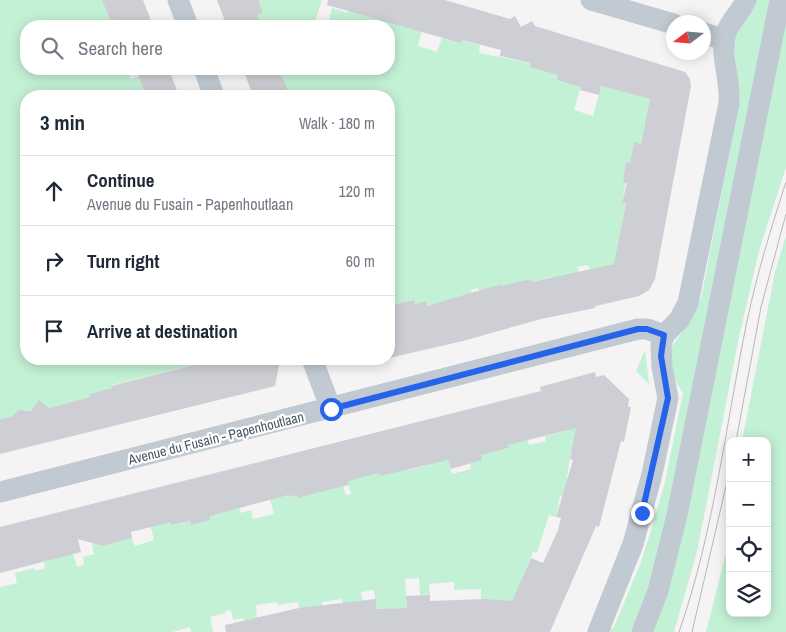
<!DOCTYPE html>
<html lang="en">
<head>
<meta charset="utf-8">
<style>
  body { margin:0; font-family:"Archivo Narrow",sans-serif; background:#f2f2f3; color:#1f2937 }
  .controls { position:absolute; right:15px; bottom:15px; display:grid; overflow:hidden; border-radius:10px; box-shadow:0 2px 12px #0003 }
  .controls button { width:45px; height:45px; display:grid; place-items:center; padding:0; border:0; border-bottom:1px solid #e0e1e3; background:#fff; color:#1f2937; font:25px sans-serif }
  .compass { position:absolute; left:666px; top:15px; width:45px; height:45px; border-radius:50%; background:#fff; box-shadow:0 2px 12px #0003; rotate:254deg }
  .stop { position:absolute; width:15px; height:15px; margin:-11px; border:4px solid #2563eb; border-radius:50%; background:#fff }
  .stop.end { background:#2563eb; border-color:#fff; box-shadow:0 1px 5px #0008 }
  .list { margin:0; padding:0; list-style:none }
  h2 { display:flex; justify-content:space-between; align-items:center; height:65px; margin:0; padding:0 20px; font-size:21px }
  h2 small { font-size:16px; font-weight:400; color:#747a83 }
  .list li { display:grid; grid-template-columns:32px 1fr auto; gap:15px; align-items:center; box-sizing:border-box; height:70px; padding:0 20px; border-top:1px solid #e0e1e3 }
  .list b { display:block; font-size:19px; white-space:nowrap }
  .list p { margin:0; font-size:16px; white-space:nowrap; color:#747a83 }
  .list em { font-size:16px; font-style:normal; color:#747a83 }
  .icon { flex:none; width:28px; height:28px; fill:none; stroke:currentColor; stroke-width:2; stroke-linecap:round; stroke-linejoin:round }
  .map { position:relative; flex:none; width:786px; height:632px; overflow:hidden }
  .search { position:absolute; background:#fff; box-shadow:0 2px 12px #0003; left:20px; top:20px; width:375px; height:55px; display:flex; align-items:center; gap:12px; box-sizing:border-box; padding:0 18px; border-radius:20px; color:#747a83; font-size:19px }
  .panel { position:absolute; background:#fff; box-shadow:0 2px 12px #0003; left:20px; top:90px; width:375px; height:275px; border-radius:20px }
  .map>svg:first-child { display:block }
</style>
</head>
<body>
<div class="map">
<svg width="786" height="632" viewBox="0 0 786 632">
  <rect width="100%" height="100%" fill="#f5f3f3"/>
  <path fill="#c3f1d5" d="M0 0H103L110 21 118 19 121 26H26V69H128L131 79 144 74 146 96H26V359H218L112 385V388L89 394 90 397 46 409 40 402 35 406 36 411 20 410 11 417 0 419Z
    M258 0H322L315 21 328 25 332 8 348 13 350 6 422 31 418 46 437 52 442 38 461 43 462 40 480 45 479 53 531 63 559 73 557 80 563 82 568 65 583 79 574 110 593 116 601 86 643 97H651L648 124H645L641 144 634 143 630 163 626 162 623 182H626L622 202 626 203 618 243 621 262 590 270 588 265 578 267 579 274 553 283 552 277 532 282 531 279 501 286V284L480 293 478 288 471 290 474 306 449 300 427 306 426 302 415 304 414 300 408 301 389 322V96H290L289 94 282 96 274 77 281 74 279 69H389V26H261L257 15Z
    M754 0H773L675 497 635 632H606L614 627 641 562 652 527 665 482 683 393 672 375 670 349 686 327 694 298 701 299 740 98 733 40Z
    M786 2V167L759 251 739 337 697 552 674 632H649Z
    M786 236V632H706L730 537V613H767V441H742L775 272Z
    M645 350 649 384 636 371Z
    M581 411 576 452 571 451 567 478 571 479 568 498 560 496 556 517 549 515 537 553 533 552 521 581 523 603 481 599V589L454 590V582L429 584 430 595H420L419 578 405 579 407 608 385 609 377 612 374 590 361 592 363 605 343 607 342 599 322 602V609L299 608 298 602 278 605 277 602 256 605 257 618 244 621V618L233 620 231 610 225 611V613L210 617 213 632H191L190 627 172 632H0V587L17 583 15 573 34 568 35 571 45 568 44 562 53 559 70 543 77 567 84 564 83 557 94 554 92 544 102 546 132 538 135 546 154 540 149 520 170 521 172 525 190 521 191 525 210 520 209 514 239 508 241 513 251 510 253 519 274 514 270 499 288 494 289 497 297 495 298 498 328 486 330 490 343 486 346 495 351 494 347 478 379 473 380 476 408 466 409 470 428 465 447 456 452 474 471 469 470 463 480 454 508 448 506 439 526 434 529 445 546 441 545 436 565 431 562 419Z"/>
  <path fill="#cdcfd5" d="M102 0H143L153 26H121L118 19 111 22Z
    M217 0H258L263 13 257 15 261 26H227Z
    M328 0H445L510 19 515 16 521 27 532 21 535 26 685 72 690 79 691 86 655 279 649 290 639 296 596 306 595 308 541 319 463 341 389 358V306L414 300 415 304 426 301 427 306 501 284V286L531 279 532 282 614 264 626 203H622L627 183 623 182 626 162 630 163 634 142 641 144 650 99 601 86 599 95 580 90 581 87 557 80 558 75 530 67 531 63 500 56 501 50 462 40 461 43 422 32 327 5Z
    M136 69H169L179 96H146Z
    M243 69H279L290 96H253Z
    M218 359H280L275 386 0 454V419L11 417 19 410 31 411 39 400 49 408 90 397 89 394 112 388 111 386Z
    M595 372 596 377 604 375 629 399 628 407H631L624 442 621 441 599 527 596 526 550 632H226L225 625 299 608 376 599V609L407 608 406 596 430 595V601L484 599 512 601 531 558 543 563 558 530 561 518 556 517 573 460 570 459 576 428 508 445V448L481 455 482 460 451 469 448 460 380 476 379 473 348 481 349 485 316 493 298 498 297 495 289 497 288 495 210 516V520L191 525 190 521 171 525V522L131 532 132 538 102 546 78 539 81 552 0 573V527L541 391 540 387Z"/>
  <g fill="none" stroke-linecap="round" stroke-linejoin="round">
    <path stroke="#c1cad2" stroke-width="21" d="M178 0 188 26
      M591 0 674 24
      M704 33 724 40
      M204 69 214 96
      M312 359 331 409
      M0 492 638 329H647L664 335
      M598 632 633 544 652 474 668 398 662 367 661 345 664 335 679 320 688 303 729 103C731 79 719 54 726 33 730 21 741 12 746 0
      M642 632 658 591 677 515 780 0"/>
    <path stroke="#b5b8bd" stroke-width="1" d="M736 441 761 307 786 214
      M679 632C714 532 726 424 747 321 757 274 771 228 786 182
      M692 632 730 469"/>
  </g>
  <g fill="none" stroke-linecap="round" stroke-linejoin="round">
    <path stroke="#2563eb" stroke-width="6" d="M331 409 638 329H647L664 335 661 356 668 398 642 513"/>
  </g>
  <g text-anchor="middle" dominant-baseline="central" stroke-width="4.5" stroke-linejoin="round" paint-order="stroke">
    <g font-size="14" fill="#4a5661" stroke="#fff">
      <text transform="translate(216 438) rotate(-14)">Avenue du Fusain - Papenhoutlaan</text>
    </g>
  </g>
</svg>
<div class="controls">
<button>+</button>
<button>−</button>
<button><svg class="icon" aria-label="locate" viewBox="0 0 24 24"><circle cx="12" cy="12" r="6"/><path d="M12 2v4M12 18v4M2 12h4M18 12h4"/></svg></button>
<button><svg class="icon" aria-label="layers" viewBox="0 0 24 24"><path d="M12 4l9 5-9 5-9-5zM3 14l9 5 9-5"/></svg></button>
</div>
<svg class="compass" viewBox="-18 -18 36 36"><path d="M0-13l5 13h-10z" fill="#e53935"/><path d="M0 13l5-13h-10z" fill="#747a83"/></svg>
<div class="stop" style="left:331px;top:409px"></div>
<div class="stop end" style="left:642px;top:513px"></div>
<div class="search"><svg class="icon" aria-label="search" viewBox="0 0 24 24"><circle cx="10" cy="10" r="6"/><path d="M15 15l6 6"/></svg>Search here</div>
<section class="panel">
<h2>3 min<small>Walk · 180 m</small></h2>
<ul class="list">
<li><svg class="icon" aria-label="ahead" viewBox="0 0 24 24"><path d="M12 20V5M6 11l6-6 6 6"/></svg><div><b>Continue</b><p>Avenue du Fusain - Papenhoutlaan</p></div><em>120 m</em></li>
<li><svg class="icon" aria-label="right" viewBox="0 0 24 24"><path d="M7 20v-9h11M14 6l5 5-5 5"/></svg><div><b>Turn right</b></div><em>60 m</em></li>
<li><svg class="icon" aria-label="arrive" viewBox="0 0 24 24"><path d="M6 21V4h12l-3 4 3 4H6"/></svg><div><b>Arrive at destination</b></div></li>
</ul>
</section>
</div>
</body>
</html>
